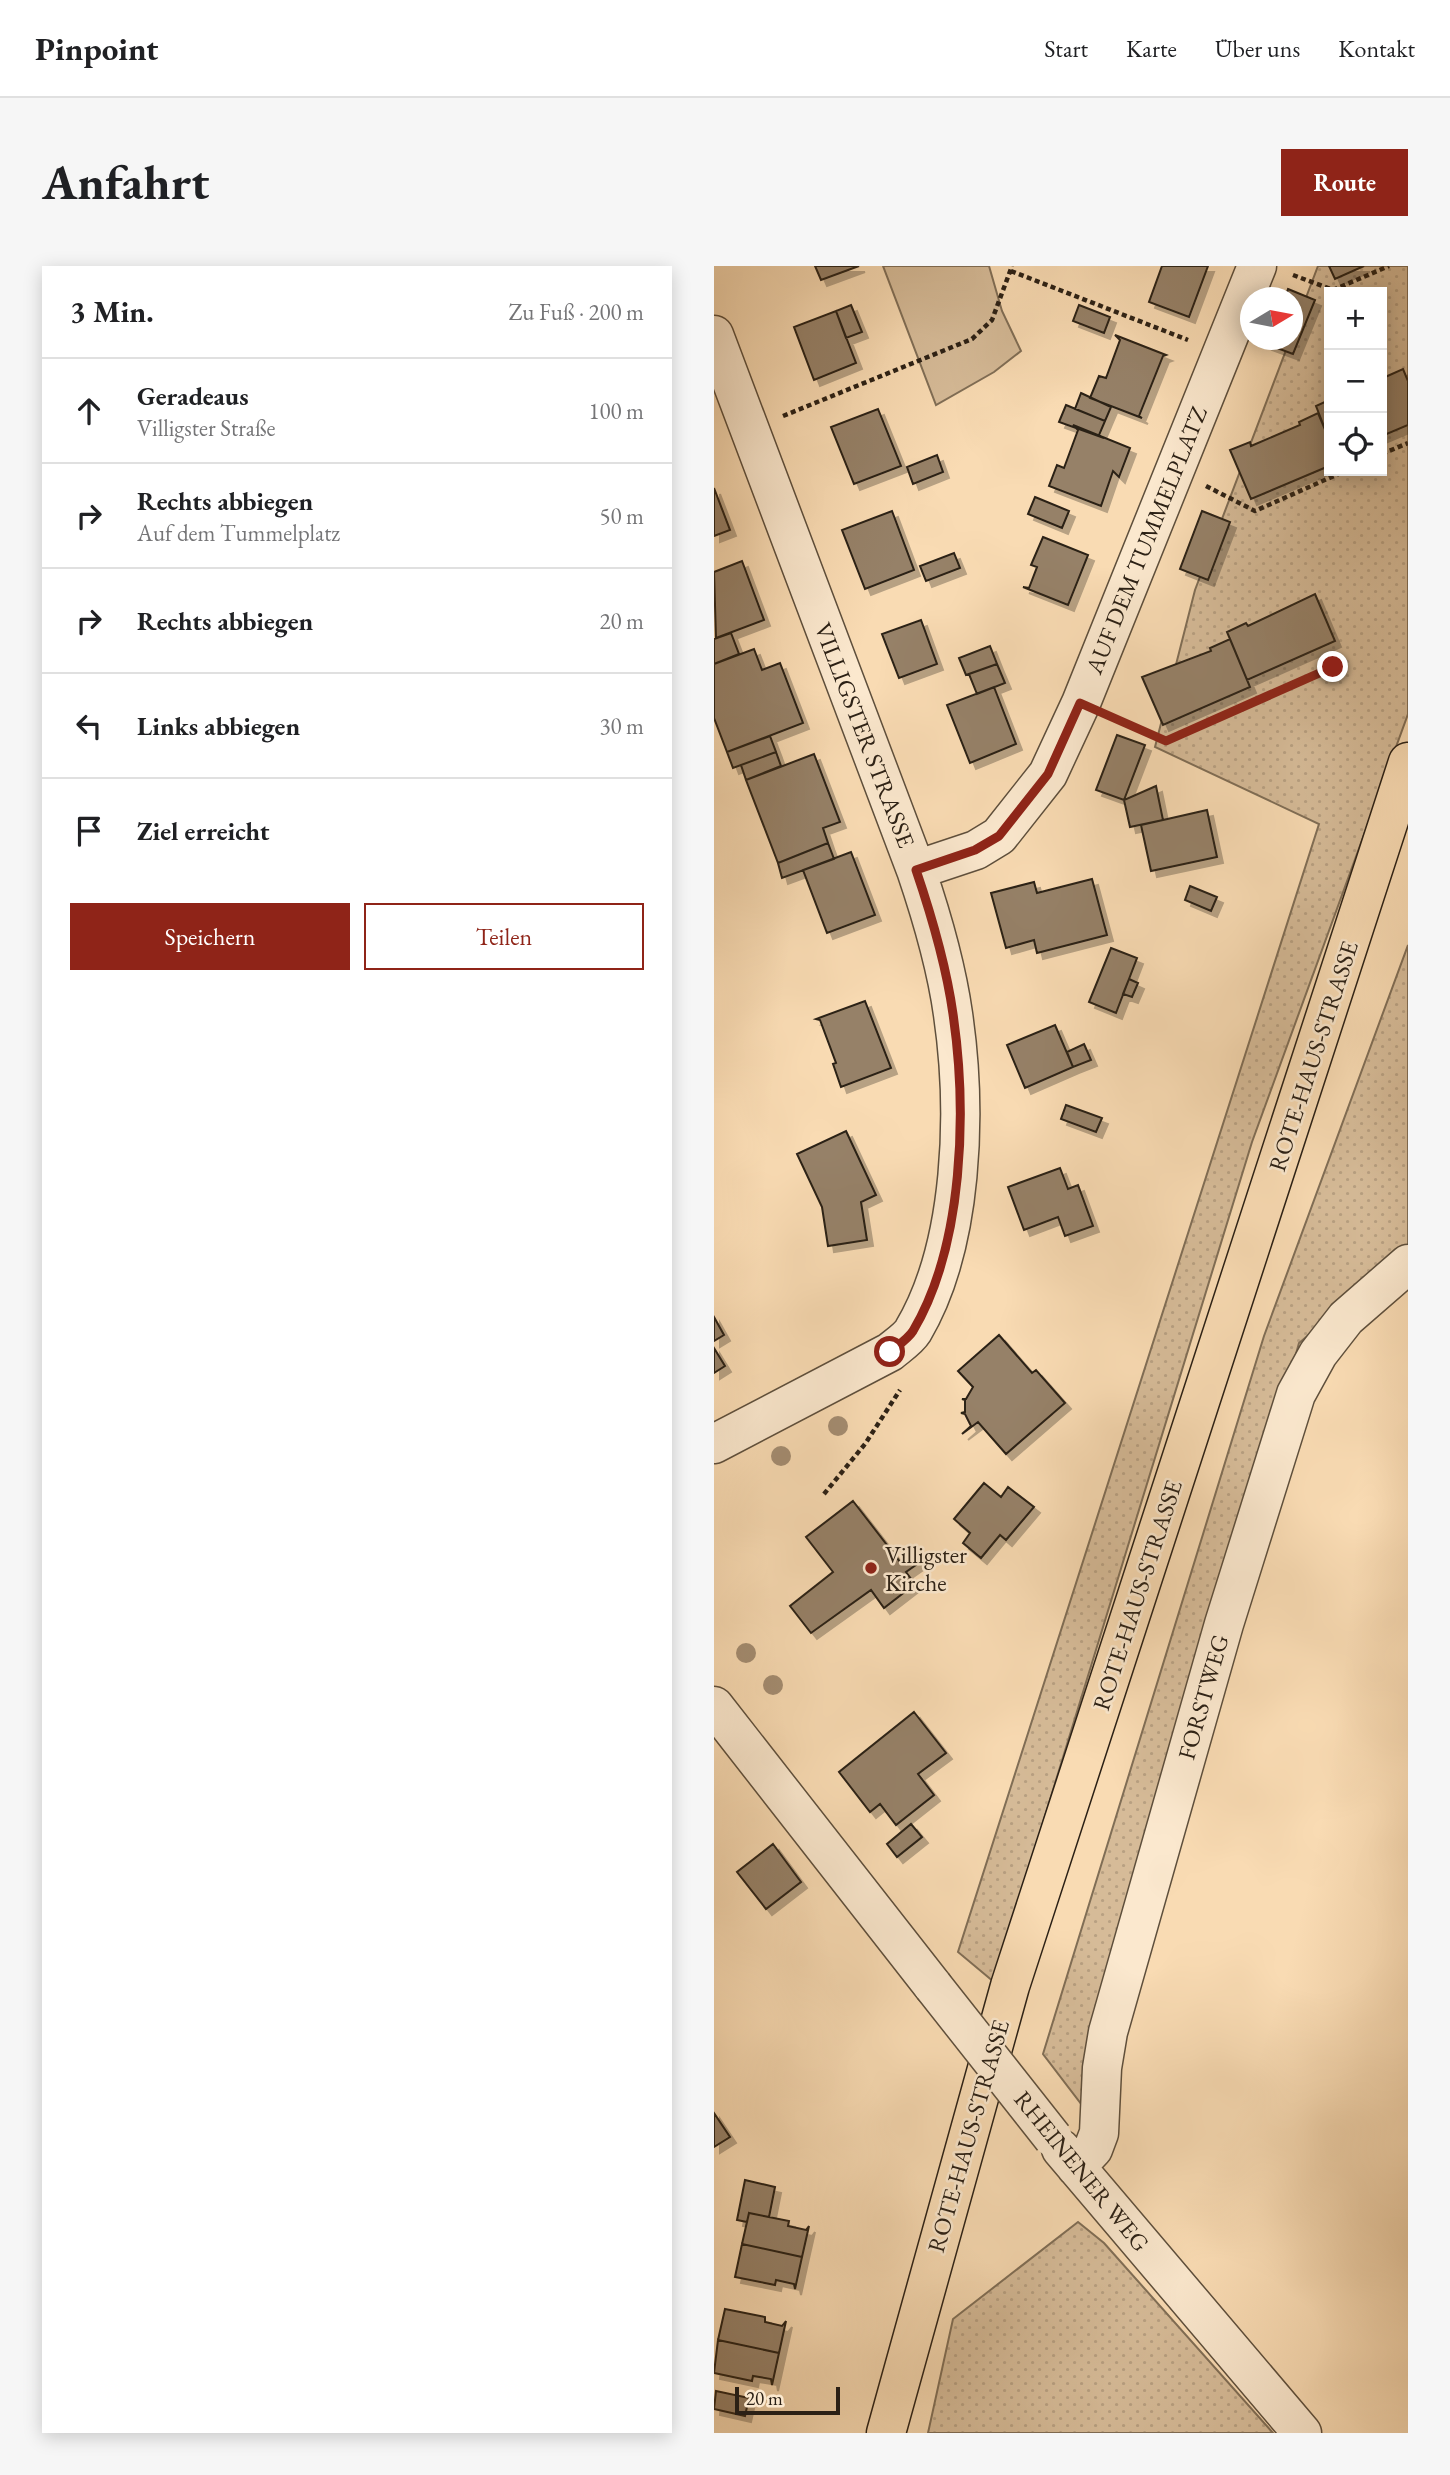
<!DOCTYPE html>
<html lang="de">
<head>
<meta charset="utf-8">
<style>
  body { margin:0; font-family:"EB Garamond",serif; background:#f6f6f6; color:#202124 }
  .controls { position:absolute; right:21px; top:21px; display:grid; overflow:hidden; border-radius:0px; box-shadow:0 4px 18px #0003 }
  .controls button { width:63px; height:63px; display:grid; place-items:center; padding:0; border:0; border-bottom:2px solid #e0e0e0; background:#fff; color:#202124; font:35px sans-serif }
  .compass { position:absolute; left:526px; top:21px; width:63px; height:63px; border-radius:50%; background:#fff; box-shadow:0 4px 18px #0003; rotate:80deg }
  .scale { position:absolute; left:21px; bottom:18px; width:105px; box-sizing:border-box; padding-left:7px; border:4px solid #2b2015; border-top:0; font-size:19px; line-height:24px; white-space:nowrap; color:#2b2015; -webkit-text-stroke:5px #fbe8ce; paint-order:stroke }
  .stop { position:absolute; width:21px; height:21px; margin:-16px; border:5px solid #8f2418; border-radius:50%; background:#fff }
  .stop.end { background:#8f2418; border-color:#fff; box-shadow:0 2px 7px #0008 }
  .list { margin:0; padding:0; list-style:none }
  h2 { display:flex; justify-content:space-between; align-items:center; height:91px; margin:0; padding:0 28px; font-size:30px }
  h2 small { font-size:23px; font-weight:400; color:#757577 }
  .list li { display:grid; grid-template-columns:46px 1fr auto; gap:21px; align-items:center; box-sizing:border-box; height:105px; padding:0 28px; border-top:2px solid #e0e0e0 }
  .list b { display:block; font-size:26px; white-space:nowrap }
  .list p { margin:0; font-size:23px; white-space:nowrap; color:#757577 }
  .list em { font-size:23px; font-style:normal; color:#757577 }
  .actions { display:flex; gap:14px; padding:21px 28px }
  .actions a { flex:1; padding:16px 0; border:2px solid #8f2418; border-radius:0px; text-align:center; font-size:24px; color:#8f2418 }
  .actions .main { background:#8f2418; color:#fff }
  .icon { flex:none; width:38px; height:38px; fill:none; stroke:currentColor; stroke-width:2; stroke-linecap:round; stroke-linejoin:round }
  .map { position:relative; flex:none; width:694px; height:2167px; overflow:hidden; border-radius:0px }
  header { display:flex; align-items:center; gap:42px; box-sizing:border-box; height:98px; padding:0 35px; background:#fff; border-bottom:2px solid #e0e0e0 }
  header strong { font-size:33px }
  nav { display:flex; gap:38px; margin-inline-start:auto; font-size:24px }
  .intro { display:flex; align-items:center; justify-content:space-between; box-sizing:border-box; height:168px; padding:0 42px }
  h1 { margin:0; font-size:49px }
  .button { padding:18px 32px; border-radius:0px; background:#8f2418; color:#fff; font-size:24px; font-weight:700 }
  main { display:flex; gap:42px; padding:0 42px }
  aside { flex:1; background:#fff; border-radius:0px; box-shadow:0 4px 18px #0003 }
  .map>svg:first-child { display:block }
</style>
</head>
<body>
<header>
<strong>Pinpoint</strong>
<nav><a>Start</a><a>Karte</a><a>Über uns</a><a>Kontakt</a></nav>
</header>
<div class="intro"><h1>Anfahrt</h1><a class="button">Route</a></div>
<main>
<aside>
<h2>3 Min.<small>Zu Fuß · 200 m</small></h2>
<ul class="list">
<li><svg class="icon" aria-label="ahead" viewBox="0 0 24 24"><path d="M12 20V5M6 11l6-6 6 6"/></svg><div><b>Geradeaus</b><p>Villigster Straße</p></div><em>100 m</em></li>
<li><svg class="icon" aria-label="right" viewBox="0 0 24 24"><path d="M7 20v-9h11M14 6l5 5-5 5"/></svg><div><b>Rechts abbiegen</b><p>Auf dem Tummelplatz</p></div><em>50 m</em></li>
<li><svg class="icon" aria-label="right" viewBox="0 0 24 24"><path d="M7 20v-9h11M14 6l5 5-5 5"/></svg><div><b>Rechts abbiegen</b></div><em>20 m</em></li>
<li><svg class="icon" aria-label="left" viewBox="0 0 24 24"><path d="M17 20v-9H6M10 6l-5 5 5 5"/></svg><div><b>Links abbiegen</b></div><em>30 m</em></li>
<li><svg class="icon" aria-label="arrive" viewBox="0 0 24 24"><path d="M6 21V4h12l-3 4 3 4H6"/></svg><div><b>Ziel erreicht</b></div></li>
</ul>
<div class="actions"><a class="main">Speichern</a><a>Teilen</a></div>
</aside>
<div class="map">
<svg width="694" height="2167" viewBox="0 0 694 2167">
  <defs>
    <pattern id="grass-dots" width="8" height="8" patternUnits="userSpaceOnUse" patternTransform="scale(1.75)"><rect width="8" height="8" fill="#d6bb98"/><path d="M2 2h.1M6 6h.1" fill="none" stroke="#b8a082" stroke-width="1.8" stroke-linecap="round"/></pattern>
    <filter id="shadow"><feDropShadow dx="6" dy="6" stdDeviation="0" flood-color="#0004"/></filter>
  </defs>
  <rect width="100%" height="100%" fill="#f9dbb3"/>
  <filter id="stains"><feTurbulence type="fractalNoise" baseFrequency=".00286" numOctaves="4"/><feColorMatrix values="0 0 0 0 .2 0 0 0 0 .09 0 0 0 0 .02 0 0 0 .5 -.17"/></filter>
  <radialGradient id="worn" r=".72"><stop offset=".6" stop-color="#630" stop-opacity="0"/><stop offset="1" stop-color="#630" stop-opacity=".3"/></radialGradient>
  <path fill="url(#grass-dots)" stroke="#806e56" stroke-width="2" fill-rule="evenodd" d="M604 0H694V448L538 876 280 1716 244 1686 605 558 441 481 481 324ZM615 26H668V205H615Z
    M694 679V986L585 1077 371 1843 329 1788 550 1070Z
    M364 1956 390 1977 559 2167H214L239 2053Z"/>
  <path fill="#d6bb98" stroke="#806e56" stroke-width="2" d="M169 0H275L288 45 307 85 280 106 222 139Z"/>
  <path fill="#968167" stroke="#2b2015" stroke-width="2" filter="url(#shadow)" d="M101 0H145L107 14Z
    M448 0H494L475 51 435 36Z
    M615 0H650L621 13Z
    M574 23 601 34 579 88 552 78 554 74H578V32H571Z
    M137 39 148 66 132 72 122 45Z
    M365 39 396 51 390 67 359 55Z
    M122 45 142 97 100 114 80 61Z
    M401 69 452 89 449 90 425 150 428 152 376 132 385 110 392 112 406 74Z
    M689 103 694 115V159L668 170 669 112Z
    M367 127 397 141 391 155 361 143Z
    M615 134V173L602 140Z
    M352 139 391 155 385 169 390 172 345 156Z
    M164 143 187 200 140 218 117 161Z
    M604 147 615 173V200L537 233 516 184 536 176 537 180 586 159 585 156Z
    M359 159 416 182 405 211 399 205 387 240 335 220 343 199 350 202 364 164Z
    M223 189 229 206 199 218 193 201Z
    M0 222 16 264 0 270Z
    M321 231 355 245 348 262 314 248Z
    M178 245 200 304 151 323 128 264Z
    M488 245 516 256 494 314 466 303Z
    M329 271 374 289 354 339 309 321 315 322 323 301 317 299Z
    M240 287 246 302 212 315 206 300Z
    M28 295 50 354 2 372 0 306Z
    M601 328 621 375 533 414 513 366 532 357 534 360Z
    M207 354 223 398 185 412 168 368Z
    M17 367 25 388 0 398V373Z
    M516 373 536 421 449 459 428 411 497 385 496 382Z
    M276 380 283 398 252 409 245 392Z
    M40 383 48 404 66 397 89 457 13 486 0 452V398Z
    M283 398 291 417 263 428 255 408Z
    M280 421 302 478 256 497 233 439Z
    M403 469 431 479 410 534 382 524Z
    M56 470 62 486 19 502 13 486Z
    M62 486 67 500 32 514 27 499Z
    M100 488 126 556 109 562 114 577 64 597 32 514Z
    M442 520 449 554 416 561 410 534Z
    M493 544 503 591 437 605 427 559Z
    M114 577 120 593 68 612 64 597Z
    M137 586 161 649 113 667 89 604Z
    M378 613 393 669 323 687 320 674 292 682 277 627 320 616 323 627Z
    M476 620 503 631 497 645 471 634Z
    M397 682 423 692 402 747 375 736Z
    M415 713 424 717 418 731 409 728Z
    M151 735 177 802 127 821 119 798 122 797 106 754 102 753Z
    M341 759 359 801 311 822 293 779Z
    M370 778 377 794 359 801 353 786Z
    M352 839 388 852 382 866 347 853Z
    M132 865 162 929 147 936 153 974 114 980 108 941 83 888Z
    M346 902 354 923 364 919 379 960 351 970 344 951 310 964 294 921Z
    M0 1051 10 1069 0 1075Z
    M285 1069 318 1107 322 1104 351 1137 292 1188 264 1156 248 1168 257 1160 251 1148 247 1147 251 1146V1134L248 1133H252L259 1121 244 1105Z
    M0 1082 11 1100 0 1107Z
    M270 1217 287 1231 294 1221 320 1241 292 1274 286 1269 267 1292 249 1277 256 1267 240 1253Z
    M139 1235 187 1297 202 1286 209 1294 192 1306 201 1318 170 1342 157 1324 97 1367 76 1340 119 1306 92 1271Z
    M200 1446 232 1487 204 1508 220 1529 182 1559 166 1538 156 1546 125 1506Z
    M197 1558 208 1571 183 1591 173 1578Z
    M59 1578 87 1616 52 1643 23 1606Z
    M0 1847 16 1871 0 1881Z
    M31 1914 61 1921 55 1951 35 1947 33 1956 23 1954Z
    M35 1947 75 1955 74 1960 92 1964 95 1960 88 1991 28 1978Z
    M28 1978 88 1991 81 2023 80 2018 62 2014 61 2019 21 2011Z
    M11 2043 51 2051V2056L68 2060 72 2055 65 2087 4 2074Z
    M4 2074 65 2087 58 2119 57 2113 39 2110 38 2115 0 2107Z
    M2 2125 35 2132 31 2150 0 2143Z"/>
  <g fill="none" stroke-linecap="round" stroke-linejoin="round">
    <g stroke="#5e4f3c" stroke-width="41">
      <path id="minor" d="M0 69 202 604C218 651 232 698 239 748 253 844 250 979 199 1065 194 1073 183 1080 176 1086L0 1178
        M202 604 262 584 285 570 334 508 367 437 543 0
        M0 1440 219 1720
        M347 1883 588 2167
        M362 1901 379 1883 385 1867 388 1802 394 1766 510 1358 582 1128 604 1088 632 1052 694 998"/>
    </g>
    <g stroke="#2b2015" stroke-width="41">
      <path id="major" d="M172 2167 296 1720 694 496"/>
    </g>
    <path stroke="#2b2015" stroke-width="4.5" stroke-dasharray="5 3.5" stroke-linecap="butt" d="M297 5 474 74
      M579 9 619 24 675 0
      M69 150 258 73 278 54 298 0
      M668 188 694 177
      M492 220 541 245 631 205
      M399 452 452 475 619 401
      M110 1228 151 1178 186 1124"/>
    <use href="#minor" stroke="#fbe8ce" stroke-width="38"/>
    <use href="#major" stroke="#f9dbb3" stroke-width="38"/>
    <g stroke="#5e4f3c" stroke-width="41" stroke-linecap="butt">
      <path id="minor-bridge" d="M219 1720 339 1872"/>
    </g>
    <use href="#minor-bridge" stroke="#fbe8ce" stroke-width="38"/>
  </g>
  <g fill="#a48d72">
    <circle cx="124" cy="1160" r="10"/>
    <circle cx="67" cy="1190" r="10"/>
    <circle cx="32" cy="1387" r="10"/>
    <circle cx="59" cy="1419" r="10"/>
  </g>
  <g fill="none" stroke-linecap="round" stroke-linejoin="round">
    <path stroke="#8f2418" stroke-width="9" d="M176 1086C183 1080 194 1073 199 1065 250 979 253 844 239 748 232 698 218 651 202 604L261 584 285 570 334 508 366 437 452 475 619 401"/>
  </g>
  <circle fill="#8f2418" stroke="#fbe8ce" stroke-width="2.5" cx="157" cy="1302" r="7"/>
  <g text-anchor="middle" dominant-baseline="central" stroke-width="5" stroke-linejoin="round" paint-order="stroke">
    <g font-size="24" fill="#2b2015" stroke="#fbe8ce">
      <text transform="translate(432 274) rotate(-68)">AUF DEM TUMMELPLATZ</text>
      <text transform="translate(151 469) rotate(69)">VILLIGSTER STRASSE</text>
      <text transform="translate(599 790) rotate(-72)">ROTE-HAUS-STRASSE</text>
      <text transform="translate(423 1329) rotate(-72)">ROTE-HAUS-STRASSE</text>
      <text transform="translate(489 1431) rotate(-74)">FORSTWEG</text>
      <text transform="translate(254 1870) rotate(-74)">ROTE-HAUS-STRASSE</text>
      <text transform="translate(368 1905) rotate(51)">RHEINENER WEG</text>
    </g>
    <g font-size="24" fill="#2b2015" stroke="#fbe8ce" text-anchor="start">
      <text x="171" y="1288">Villigster<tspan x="171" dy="28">Kirche</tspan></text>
    </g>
  </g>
  <rect width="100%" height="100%" filter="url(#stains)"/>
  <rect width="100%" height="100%" fill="url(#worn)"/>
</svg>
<div class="controls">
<button>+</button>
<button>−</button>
<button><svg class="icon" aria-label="locate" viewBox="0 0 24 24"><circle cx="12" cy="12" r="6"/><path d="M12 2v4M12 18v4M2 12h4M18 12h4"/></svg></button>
</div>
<svg class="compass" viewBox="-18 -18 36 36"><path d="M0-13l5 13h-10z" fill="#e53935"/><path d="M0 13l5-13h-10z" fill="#757577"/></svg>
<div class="scale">20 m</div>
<div class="stop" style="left:176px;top:1086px"></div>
<div class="stop end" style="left:619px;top:401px"></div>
</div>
</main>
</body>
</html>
